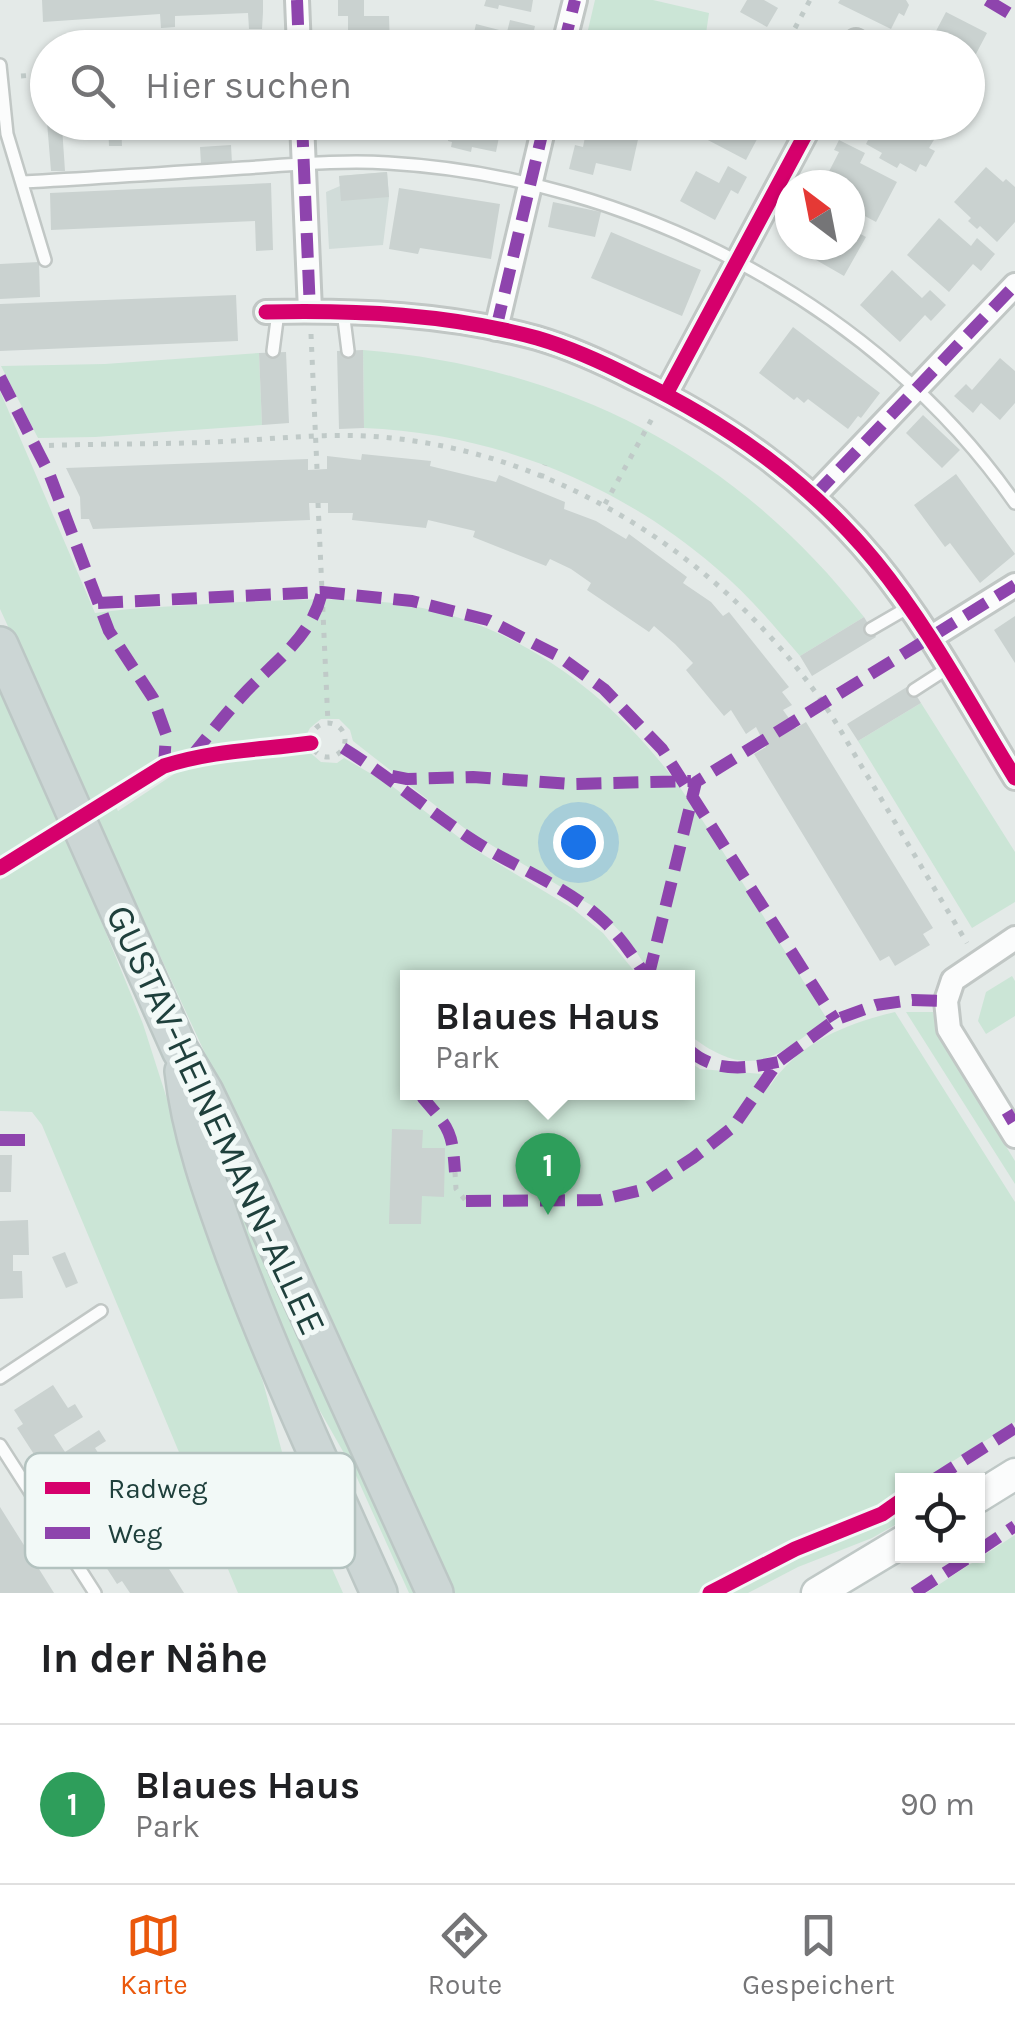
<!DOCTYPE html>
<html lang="de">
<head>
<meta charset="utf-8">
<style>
  body { margin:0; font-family:Karla,sans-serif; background:#f6f6f6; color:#202124 }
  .controls { position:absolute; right:30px; bottom:30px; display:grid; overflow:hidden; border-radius:0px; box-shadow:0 2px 8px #0004 }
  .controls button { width:90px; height:90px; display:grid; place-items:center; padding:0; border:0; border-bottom:2px solid #e0e0e0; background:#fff; color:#202124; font:50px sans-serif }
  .compass { position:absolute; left:775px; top:170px; width:90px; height:90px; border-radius:50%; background:#fff; box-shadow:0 2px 8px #0004; rotate:328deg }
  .you { position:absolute; left:578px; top:842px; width:35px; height:35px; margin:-25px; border:8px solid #fff; border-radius:50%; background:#1a73e8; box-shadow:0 0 0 15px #1a73e833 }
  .badge { display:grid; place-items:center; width:65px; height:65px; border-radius:50%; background:#ea580c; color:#fff; font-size:32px; font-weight:700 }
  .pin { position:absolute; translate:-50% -82px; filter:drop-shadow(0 2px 5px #0008) }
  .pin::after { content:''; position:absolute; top:52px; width:35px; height:30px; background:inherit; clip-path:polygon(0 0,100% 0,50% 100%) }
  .popup { position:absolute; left:400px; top:970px; width:295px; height:130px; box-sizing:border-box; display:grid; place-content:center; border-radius:0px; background:#fff; filter:drop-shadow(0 2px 8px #0005); font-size:32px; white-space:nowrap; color:#757577 }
  .popup b { font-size:38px; color:#202124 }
  .popup::after { content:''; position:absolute; left:50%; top:100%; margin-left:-20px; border:20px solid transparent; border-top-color:#fff }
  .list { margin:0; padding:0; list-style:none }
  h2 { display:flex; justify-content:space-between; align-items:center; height:130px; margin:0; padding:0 40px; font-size:42px }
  h2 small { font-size:32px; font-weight:400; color:#757577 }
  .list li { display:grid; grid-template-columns:65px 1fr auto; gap:30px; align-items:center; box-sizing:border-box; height:160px; padding:0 40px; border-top:2px solid #e0e0e0 }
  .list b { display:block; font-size:38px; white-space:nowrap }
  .list p { margin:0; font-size:32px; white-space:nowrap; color:#757577 }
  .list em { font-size:32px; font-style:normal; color:#757577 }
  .icon { flex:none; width:55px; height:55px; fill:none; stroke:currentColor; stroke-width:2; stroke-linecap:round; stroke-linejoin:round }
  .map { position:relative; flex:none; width:1015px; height:1593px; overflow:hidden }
  .search { position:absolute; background:#fff; box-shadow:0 2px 8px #0004; left:30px; right:30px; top:30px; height:110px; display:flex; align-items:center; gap:25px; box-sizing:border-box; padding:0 35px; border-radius:55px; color:#757577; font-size:38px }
  .sheet { height:290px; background:#fff }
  nav { display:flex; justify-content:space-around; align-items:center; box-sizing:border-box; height:140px; border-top:2px solid #e0e0e0; background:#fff; font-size:28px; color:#757577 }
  nav a { display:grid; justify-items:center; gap:5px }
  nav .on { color:#ea580c }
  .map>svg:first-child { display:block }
</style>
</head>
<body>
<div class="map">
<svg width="1015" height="1593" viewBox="0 0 1015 1593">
  <rect width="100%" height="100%" fill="#e4eae8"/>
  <path fill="#d1dcd9" d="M387 172 389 197 383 245 329 249 326 192 340 186 339 176Z"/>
  <path fill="#cbe5d6" d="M595 0H653L709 13 704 47H584Z
    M363 350C569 367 737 454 864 617L800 656C773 625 747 593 715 567 618 483 492 433 364 428Z
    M259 353 262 425 95 437 38 438 1 366 105 364Z
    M0 391 95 613C138 607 181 606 224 603 285 600 351 595 412 606 521 625 618 700 681 789 733 863 778 942 827 1019 773 1062 747 1080 688 1034V978L653 977 629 941 599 910 468 831 353 741 350 730 339 719H321L310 728 306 736 184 751 153 763 109 792 118 811 188 765 236 756 307 750 321 762 337 763 344 758 392 786 474 849 572 908 603 933 635 972 638 977 408 978V1092H688V1061L700 1069 762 1074 770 1086C799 1042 846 1024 895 1012L1015 1202V1422L923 1480H902V1493L869 1513 766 1556 697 1593H454L0 609Z
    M0 687 61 822 143 1024 223 1274 263 1382 285 1463 343 1593H238L42 1125 32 1112 0 1111V880L12 872 5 856 0 858Z
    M921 703 1015 852V902L972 928 858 741Z
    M1012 976 1015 981V1016L986 1034 978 1021 986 992Z
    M906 1012H933L939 1037 1015 1161V1184Z
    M216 1147 418 1593H409L353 1469 295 1367 238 1221Z
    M902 1507V1521L872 1538 798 1567 748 1593H722L799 1553 863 1529Z
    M1015 1535V1593H926Z"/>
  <path fill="#cad2d0" d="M42 0H263V12L262 29H249L248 13 175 16V27L161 28 160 14 43 22Z
    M338 0H364V16H389L390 48H348V16H338Z
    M486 0H533L531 12 499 5 498 9 484 6Z
    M747 0H764L778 8 767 27 740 12Z
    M840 0H906L909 5 904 16 899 13 891 29 838 3Z
    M946 12 987 33 968 69V48H927Z
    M510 20 535 26 530 48H462L464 38 472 41 476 24 507 32Z
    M47 122H93V126L62 127 65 171H51Z
    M108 122H121L122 146H109Z
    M341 122H365L366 135 341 136Z
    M449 122H502L496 152 472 147 471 152 451 147 452 142 448 141Z
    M588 122 641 126 631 171 596 163 593 175 569 169 575 145 583 147Z
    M712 122H776L773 128 765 124 746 160 704 138Z
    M877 122H913L937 135 929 148 935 151 926 167 920 164 916 172 900 163 897 168 879 158 882 153 866 144Z
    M839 140 865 153 860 163 897 182 876 222 850 208V185H822L839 152 834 150Z
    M231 145 232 163 201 164 200 147Z
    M728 166 747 177 738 194 731 190 715 220 680 201 696 171 719 183Z
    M986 167 1003 182 1006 179 1015 187V222L997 242 980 226 977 229 968 221 971 218 954 202Z
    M387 172 389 197 341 201 339 176Z
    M271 183 273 250 256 251 255 221 51 230 50 193Z
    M399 188 500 204 491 259 420 248 418 254 389 249Z
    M553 202 601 212 595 237 548 227Z
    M939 218 971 246 977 238 995 254 981 271 973 264 949 292 907 255Z
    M850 228 866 237 844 276 790 245H850Z
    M611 232 701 270 682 316 591 278Z
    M39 262 40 297 0 299V264Z
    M892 270 922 298 930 290 946 305 931 321 925 315 900 342 860 305Z
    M236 295 238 341 0 351V304Z
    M793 327 880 393 861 418 858 416 848 429 808 399 804 403 797 397 794 400 759 373Z
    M363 350 364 428 339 429 337 351Z
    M286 352 289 423 262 425 259 353Z
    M1000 358 1015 371V403L1000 420 981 403 973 413 954 396 966 384 972 390Z
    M923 415 960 450 942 468 906 433Z
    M362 454 431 461 430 466 496 482 499 475 565 502 564 509 596 521 626 539 629 534 687 577 683 583 711 602 723 616 729 612 789 687 782 692 792 705 783 710 796 728 806 722 933 928 923 934 930 945 895 966 889 956 880 961 754 754 766 747 756 727 746 734 731 710 724 716 686 670 693 663 675 644 654 626 649 632 587 590 591 583 571 569 550 559 546 566 473 537 475 531 428 520 426 528 352 520 353 513H328V503H309L310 520 93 529 89 519H81L80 497 66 468 308 459V470L327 469V456L361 460Z
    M956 474 1015 554 980 583 950 543 945 547 914 505Z
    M1015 616V663L994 630Z
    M864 617 876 637 812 676 800 656Z
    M910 685 921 703 858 741 847 724Z
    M392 1129 423 1130 422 1148H445L444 1197 422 1196 421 1224H389Z
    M0 1155H12L11 1192H0Z
    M28 1220 29 1255H13V1271H22L23 1298 0 1299V1221Z
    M65 1252 78 1283 66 1288 52 1257Z
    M53 1385 68 1408 75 1404 83 1417 54 1435 65 1452 99 1430 106 1441 95 1448 107 1467 113 1463 124 1480 121 1481 129 1494 124 1497 184 1593H130L122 1581 117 1584 106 1567 112 1564 104 1552 98 1555 87 1537 92 1534 85 1522 79 1526 68 1508 74 1504 66 1492 60 1496 53 1485 60 1481 54 1472 48 1476 17 1428 23 1424 14 1410Z
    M0 1507 39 1569 54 1593H0Z"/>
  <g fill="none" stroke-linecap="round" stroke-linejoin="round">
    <g stroke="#c1c7c5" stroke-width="16">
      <path id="service" d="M0 65 7 134 45 260
        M23 182C97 178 170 173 243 168 291 165 340 160 388 163 630 177 875 302 1015 503
        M343 311 348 351
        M273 351 278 312
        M871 629 909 607
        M914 690 948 668
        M0 1378 101 1311
        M0 1445 95 1593"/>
    </g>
    <g stroke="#c1c7c5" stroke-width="28">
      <path id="minor" d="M297 0 299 48
        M563 48 575 0
        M853 48 856 41
        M302 122 310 311
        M266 312C357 310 449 314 537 338 571 348 604 363 635 379 728 424 809 481 875 561 929 627 970 705 1015 778
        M496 329 545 122
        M666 394 812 122
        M814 496 1015 285
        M930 638 1015 585
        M1015 938 953 980 946 1001 949 1029 1015 1136"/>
    </g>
    <g stroke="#bfc8c6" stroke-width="35">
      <path id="secondary" d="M978 1497 1015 1474
        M817 1593 902 1542"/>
    </g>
    <g stroke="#bcc7c5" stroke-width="40">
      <path id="primary" d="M0 645 180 1050 205 1092 249 1184 435 1593
        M183 1071C190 1134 212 1195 234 1255 277 1370 329 1481 379 1593"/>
    </g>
    <path stroke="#c0cac8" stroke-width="5" stroke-dasharray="5 8" stroke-linecap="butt" d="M795 28 810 0
      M21 76 48 74
      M311 334 317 469
      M36 446C102 443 168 445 233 441 286 438 338 432 391 438 564 456 725 561 823 703 840 727 854 755 870 780 902 834 934 888 967 943
      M541 478 545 465
      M318 503 328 723
      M605 504 654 415
      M311 740a17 17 0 1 1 34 0a17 17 0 1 1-34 0Z
      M455 1172 456 1189 466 1201"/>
    <use href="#service" stroke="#fbfcfc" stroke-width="11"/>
    <use href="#minor" stroke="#fbfcfc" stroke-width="22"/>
    <use href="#secondary" stroke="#fbfcfc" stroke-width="30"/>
    <use href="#primary" stroke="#ccd6d5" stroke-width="35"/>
    <path stroke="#8e44ad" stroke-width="12" stroke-dasharray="25 12" stroke-linecap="butt" d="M297 0 299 48
      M987 0 1015 17
      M563 48 575 0
      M853 48 856 41
      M302 122 310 311
      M496 329 545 122
      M0 377 49 473 109 631 153 698 166 734 164 766
      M814 496 1015 285
      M98 603 322 592 412 601 488 620 560 657 604 689 662 749 835 1020
      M343 748C387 775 425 808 468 837 511 866 561 883 599 917 619 934 633 956 647 978
      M191 757C208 736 224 716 242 696 272 663 312 638 322 592
      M392 776 407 779 473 777 572 784 691 781
      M648 978 696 782 1015 585
      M688 1049C714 1073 745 1069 778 1062
      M422 1092 423 1098C450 1130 452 1129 455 1172
      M1005 1120 1015 1114
      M0 1140H25
      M466 1201 600 1200 646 1189 693 1158 733 1127 778 1062 835 1020 876 1005 912 1000 946 1001
      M933 1480 1015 1428
      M978 1551 1015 1526
      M914 1593 971 1556"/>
    <g stroke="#f2f9f7" stroke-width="21">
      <path id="cycleway" d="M266 312C357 310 449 314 537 338 571 348 604 363 635 379 728 424 809 481 875 561 929 627 970 705 1015 778
        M666 394 812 122
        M0 868 164 766C213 750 261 750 311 743
        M710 1593 795 1549 882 1514 902 1500"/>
    </g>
    <use href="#cycleway" stroke="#d6006c" stroke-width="15"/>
  </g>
  <g text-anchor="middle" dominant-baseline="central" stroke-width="10" stroke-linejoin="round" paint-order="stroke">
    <g font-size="38" fill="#1f403c" stroke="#f2f9f7">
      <text transform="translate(216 1120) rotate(65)">GUSTAV-HEINEMANN-ALLEE</text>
    </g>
  </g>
  <rect x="25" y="1453" width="330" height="115" rx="15" fill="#f2f9f7" stroke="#b3c2bf" stroke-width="2.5"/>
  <rect x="45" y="1482" width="45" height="12" fill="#d6006c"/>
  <rect x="45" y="1527" width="45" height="12" fill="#8e44ad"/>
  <g font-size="28" fill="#1f403c">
    <text x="108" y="1498">Radweg</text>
    <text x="108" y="1543">Weg</text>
  </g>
</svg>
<div class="controls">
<button><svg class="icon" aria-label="locate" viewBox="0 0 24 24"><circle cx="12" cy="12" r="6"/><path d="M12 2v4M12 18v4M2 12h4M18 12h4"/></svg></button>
</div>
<svg class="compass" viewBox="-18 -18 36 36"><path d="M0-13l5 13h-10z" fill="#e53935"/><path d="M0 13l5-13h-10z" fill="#757577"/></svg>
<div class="you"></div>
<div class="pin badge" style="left:548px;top:1215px;background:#2e9e5b">1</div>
<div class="popup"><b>Blaues Haus</b>Park</div>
<div class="search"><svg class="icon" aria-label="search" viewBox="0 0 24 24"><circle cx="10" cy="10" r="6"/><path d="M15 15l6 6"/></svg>Hier suchen</div>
</div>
<section class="sheet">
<h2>In der Nähe<small></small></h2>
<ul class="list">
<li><span class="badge" style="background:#2e9e5b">1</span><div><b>Blaues Haus</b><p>Park</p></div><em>90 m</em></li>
</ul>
</section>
<nav>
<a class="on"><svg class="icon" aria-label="map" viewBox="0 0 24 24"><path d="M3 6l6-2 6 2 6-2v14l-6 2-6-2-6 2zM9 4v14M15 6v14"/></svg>Karte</a>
<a><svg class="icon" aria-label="directions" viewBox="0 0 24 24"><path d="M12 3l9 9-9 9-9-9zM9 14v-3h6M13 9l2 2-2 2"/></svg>Route</a>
<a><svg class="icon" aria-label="saved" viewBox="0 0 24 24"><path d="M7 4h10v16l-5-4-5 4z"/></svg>Gespeichert</a>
</nav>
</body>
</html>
